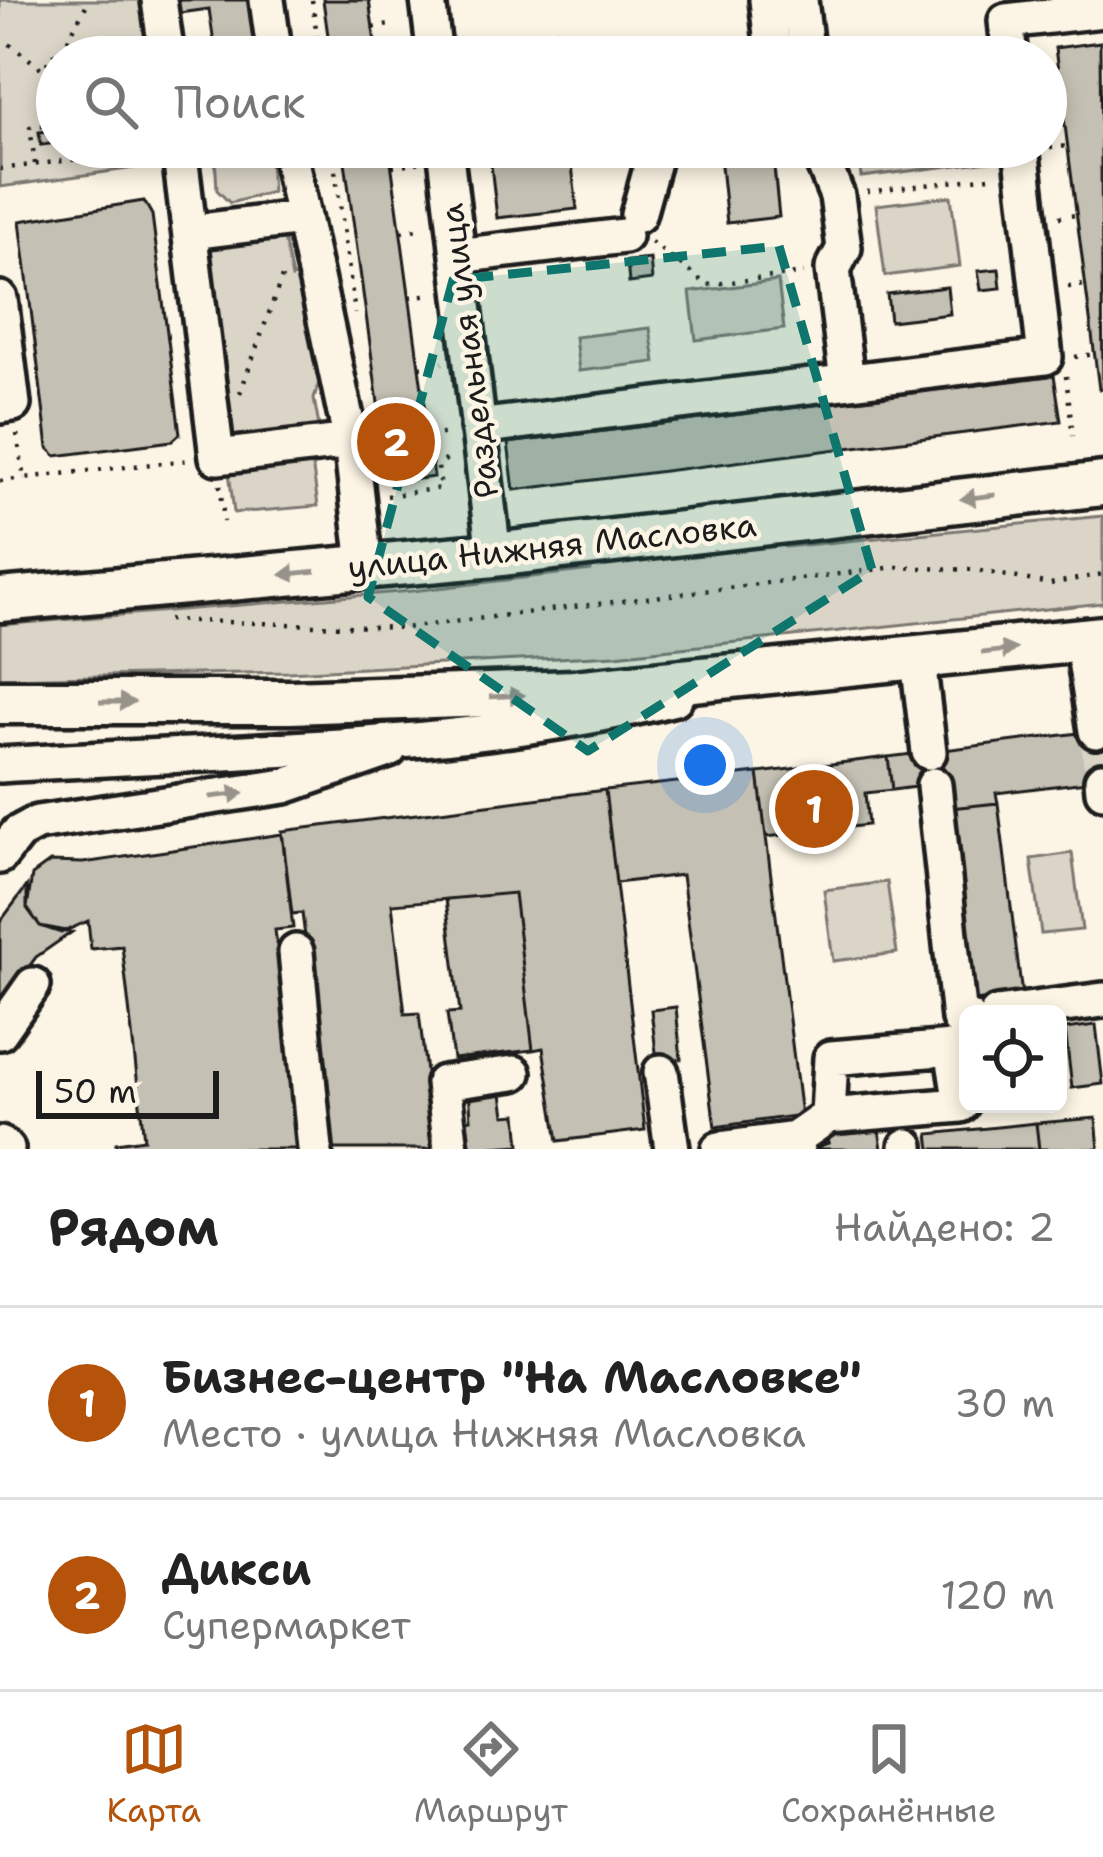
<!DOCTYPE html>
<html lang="ru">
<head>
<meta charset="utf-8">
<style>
  body { margin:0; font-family:"Shantell Sans",sans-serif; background:#f6f6f6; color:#222 }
  .controls { position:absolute; right:36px; bottom:36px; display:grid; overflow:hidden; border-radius:18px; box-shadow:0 6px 18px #0003 }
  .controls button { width:108px; height:108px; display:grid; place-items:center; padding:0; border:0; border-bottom:3px solid #e0e0e0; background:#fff; color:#222; font:60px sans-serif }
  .scale { position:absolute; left:36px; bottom:30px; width:183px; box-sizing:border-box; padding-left:12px; border:6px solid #1c1c1c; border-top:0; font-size:33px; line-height:42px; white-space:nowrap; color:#1c1c1c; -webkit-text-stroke:9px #fcf5e5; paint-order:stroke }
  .you { position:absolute; left:705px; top:765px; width:42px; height:42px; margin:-30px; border:9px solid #fff; border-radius:50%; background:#1a73e8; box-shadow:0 0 0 18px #1a73e833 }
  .badge { display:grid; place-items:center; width:78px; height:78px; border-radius:50%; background:#b45309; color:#fff; font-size:39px; font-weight:700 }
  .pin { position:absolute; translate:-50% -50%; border:6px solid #fff; box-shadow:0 3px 12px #0006 }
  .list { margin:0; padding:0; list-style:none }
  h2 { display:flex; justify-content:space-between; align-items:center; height:156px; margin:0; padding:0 48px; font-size:51px }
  h2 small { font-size:39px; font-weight:400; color:#767676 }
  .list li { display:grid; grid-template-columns:78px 1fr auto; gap:36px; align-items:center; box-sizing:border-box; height:192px; padding:0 48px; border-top:3px solid #e0e0e0 }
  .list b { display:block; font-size:45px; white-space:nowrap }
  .list p { margin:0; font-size:39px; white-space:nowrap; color:#767676 }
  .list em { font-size:39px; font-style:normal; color:#767676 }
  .icon { flex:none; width:66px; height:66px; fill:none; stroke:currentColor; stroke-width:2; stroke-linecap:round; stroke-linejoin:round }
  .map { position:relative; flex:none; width:1103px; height:1149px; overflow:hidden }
  .search { position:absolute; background:#fff; box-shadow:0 6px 18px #0003; left:36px; right:36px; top:36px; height:132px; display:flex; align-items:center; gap:30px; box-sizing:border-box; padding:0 42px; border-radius:66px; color:#767676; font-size:45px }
  .sheet { height:540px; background:#fff }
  nav { display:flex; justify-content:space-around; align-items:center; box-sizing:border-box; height:168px; border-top:3px solid #e0e0e0; background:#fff; font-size:33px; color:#767676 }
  nav a { display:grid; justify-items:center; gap:6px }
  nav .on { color:#b45309 }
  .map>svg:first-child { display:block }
</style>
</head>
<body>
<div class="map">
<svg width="1103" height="1149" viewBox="0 0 1103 1149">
  <rect width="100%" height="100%" fill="#fcf5e5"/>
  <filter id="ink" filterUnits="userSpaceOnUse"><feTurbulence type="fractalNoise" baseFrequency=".00833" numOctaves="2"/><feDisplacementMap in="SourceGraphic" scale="24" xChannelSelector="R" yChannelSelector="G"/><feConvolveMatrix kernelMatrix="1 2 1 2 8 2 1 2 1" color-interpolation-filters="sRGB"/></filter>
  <g filter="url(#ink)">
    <path fill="#dbd5c8" stroke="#7c7872" stroke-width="3" d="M0 0H154L162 57H57V147H173L162 164 0 187Z
      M558 30 562 57H494L491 39Z
      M233 147 255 150 270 163 272 192 230 203 217 190 215 155Z
      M858 147H989L990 161 861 177Z
      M951 196 960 266 885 276 876 205Z
      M282 229 292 278 306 270 324 366 314 399 319 426 226 439 199 241Z
      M778 281 784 329 696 340 690 292Z
      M650 328 655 362 579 371 575 337Z
      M311 455 318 506 234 513 228 463Z
      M1103 516V603L615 655 288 672 0 678V625L412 591 591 570 594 561C654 553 715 551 772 539L785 547Z
      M1072 853 1082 930 1041 934 1031 859Z
      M887 882 897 953 833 961 824 890Z"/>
    <path fill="#c4c0b3" stroke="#1c1c1c" stroke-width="3" d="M164 0H254L263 57H216L209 9 166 15Z
      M323 0H369L377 57H331Z
      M1100 42 1103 388 1099 389 1055 48Z
      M780 43 782 57H685V56Z
      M57 130V143L41 145 39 132Z
      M343 147H389L434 477 389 483Z
      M489 147 570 148 577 209 497 218Z
      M719 147H772L779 217 727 223Z
      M144 201 152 215 180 434 172 441 56 456 48 448 20 221Z
      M650 259 652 280 629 283 627 261Z
      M999 269 1001 288 981 290 978 271Z
      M947 287 950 314 890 321 887 294Z
      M1054 375 1061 421 514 490 508 443Z
      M1103 730V780L996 793 998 803 950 808 939 784 892 790 888 757Z
      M888 757 892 790 865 793 868 825 766 837 758 773Z
      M758 773 801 1115 715 1127 682 875 616 883 605 790Z
      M605 790 645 1130 558 1141 543 1048 533 1050 514 893 392 904 405 1014 419 1013 435 1149H332L302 913 292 914 282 831Z
      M998 803 1022 995 974 1001 950 808Z
      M282 834 293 928 275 930 302 1149H116V1143L144 1139 122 946 91 949 88 921 61 933 40 926 27 908 32 875 50 862 83 863Z
      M27 886V908L40 926 72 932 36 957 0 1006V922Z
      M514 893 533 1050 453 1059 447 1013 460 1012 446 899Z
      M676 1007 681 1059 657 1061 651 1010Z
      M1096 1025 1103 1084 1072 1088 1065 1029Z
      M501 1087 505 1115 517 1114 520 1145 463 1149 460 1121 471 1119 469 1090Z
      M1096 1118 1099 1149H1039L1036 1123Z
      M878 1122 882 1149H810L829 1143 827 1129Z
      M1036 1123 1039 1149H931L929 1134Z"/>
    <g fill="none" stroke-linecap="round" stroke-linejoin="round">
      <path stroke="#dad4c7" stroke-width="33" stroke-dasharray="33 16" stroke-linecap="butt" d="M1096 731 1102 780"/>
      <g stroke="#1c1c1c" stroke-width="42">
        <path id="minor" d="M159 0 167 57
          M267 0 275 57
          M428 0 435 57
          M767 0 772 44
          M800 0 807 57
          M1010 57 1006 21 1103 10
          M179 147 217 457 351 441
          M288 147 351 441 365 566
          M445 147 494 555
          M817 147 837 196 844 248 833 269 847 381
          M638 215 657 147
          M208 230 303 218
          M458 256 624 236
          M0 299 13 404 0 406
          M478 427 1045 357 1021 147
          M1082 641 1096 731
          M918 660 929 752
          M0 765C222 750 458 752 675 698
          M1102 780 1103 791
          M934 785 959 1019 968 1018
          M0 856 18 833 37 823 285 786 389 750
          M296 952 315 1149
          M997 1014 1103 1000
          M0 1032 33 985
          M661 1072 672 1149
          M795 1139 828 1116 831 1058 952 1048 961 1105 828 1116
          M0 1144 7 1149
          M907 1146V1149
          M451 1149 443 1083 514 1073
          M719 1149 795 1139 797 1149"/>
      </g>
      <g stroke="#1c1c1c" stroke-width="51">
        <path id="major" d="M0 600 494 555 1103 484
          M0 702H291L574 692 1103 638"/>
      </g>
      <path stroke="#1c1c1c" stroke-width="4.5" stroke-dasharray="3 9" stroke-linecap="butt" d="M312 0 320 57
        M373 28 395 24
        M0 37 45 71
        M62 51 89 0
        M1046 78 1059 76
        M57 83 45 71 49 57 62 51 73 57
        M332 147 355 314
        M1050 148 1068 146
        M35 164 30 127 57 123
        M774 164 792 162
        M392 166 422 162
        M0 169 150 150
        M867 192 998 176
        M1059 217 1077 215
        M401 232 422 228
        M651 242 707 285 804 273
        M1068 287 1086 285
        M410 297 431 294
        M1075 357 1095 354
        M419 367 443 363
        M1066 376 1073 436
        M240 393 285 269
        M17 434 24 478 189 460
        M428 436 449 433
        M0 481 24 478
        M220 485 224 522
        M387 496 441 488 438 467 452 454
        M168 620 404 628 896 567 975 570 1050 584 1103 574"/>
      <use href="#minor" stroke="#fcf5e5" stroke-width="33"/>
      <use href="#major" stroke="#fcf5e5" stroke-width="42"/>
    </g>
    <defs><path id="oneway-solid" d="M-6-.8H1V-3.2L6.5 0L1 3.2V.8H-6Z" transform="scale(3)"/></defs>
    <g fill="#97938b">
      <use href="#oneway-solid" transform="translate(978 497) rotate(173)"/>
      <use href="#oneway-solid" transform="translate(298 573) rotate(174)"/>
      <use href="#oneway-solid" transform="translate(999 651) rotate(-7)"/>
      <use href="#oneway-solid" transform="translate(507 696) rotate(-3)"/>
      <use href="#oneway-solid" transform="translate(117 702)"/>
      <use href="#oneway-solid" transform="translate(227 795) rotate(-7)"/>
    </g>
  </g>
  <path fill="#0f766e" fill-opacity="0.2" stroke="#0f766e" stroke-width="9" stroke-dasharray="24 15" stroke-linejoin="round" d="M779 246 872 570 588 751 368 597 453 280Z"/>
  <g text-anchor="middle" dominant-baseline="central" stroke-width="9" stroke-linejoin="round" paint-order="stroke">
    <g font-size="33" fill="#1c1c1c" stroke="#fcf5e5">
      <text transform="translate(469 351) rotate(-97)">Раздельная улица</text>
      <text transform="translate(552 546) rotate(-6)">улица Нижняя Масловка</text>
    </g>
  </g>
</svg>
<div class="controls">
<button><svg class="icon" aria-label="locate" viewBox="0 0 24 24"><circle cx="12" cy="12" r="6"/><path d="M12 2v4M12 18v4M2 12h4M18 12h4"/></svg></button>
</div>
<div class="scale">50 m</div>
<div class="you"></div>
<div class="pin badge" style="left:814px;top:809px">1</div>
<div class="pin badge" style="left:396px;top:442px">2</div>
<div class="search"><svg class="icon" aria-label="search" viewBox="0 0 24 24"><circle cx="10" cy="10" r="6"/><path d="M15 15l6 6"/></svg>Поиск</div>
</div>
<section class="sheet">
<h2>Рядом<small>Найдено: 2</small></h2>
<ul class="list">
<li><span class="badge">1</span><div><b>Бизнес-центр &quot;На Масловке&quot;</b><p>Место · улица Нижняя Масловка</p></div><em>30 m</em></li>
<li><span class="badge">2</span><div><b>Дикси</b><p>Супермаркет</p></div><em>120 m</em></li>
</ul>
</section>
<nav>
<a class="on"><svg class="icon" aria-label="map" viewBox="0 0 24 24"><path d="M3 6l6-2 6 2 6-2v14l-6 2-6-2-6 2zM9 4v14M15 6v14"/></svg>Карта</a>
<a><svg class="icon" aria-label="directions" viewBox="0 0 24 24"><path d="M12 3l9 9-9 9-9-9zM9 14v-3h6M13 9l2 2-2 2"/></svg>Маршрут</a>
<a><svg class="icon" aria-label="saved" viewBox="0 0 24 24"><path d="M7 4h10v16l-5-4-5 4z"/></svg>Сохранённые</a>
</nav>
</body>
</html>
